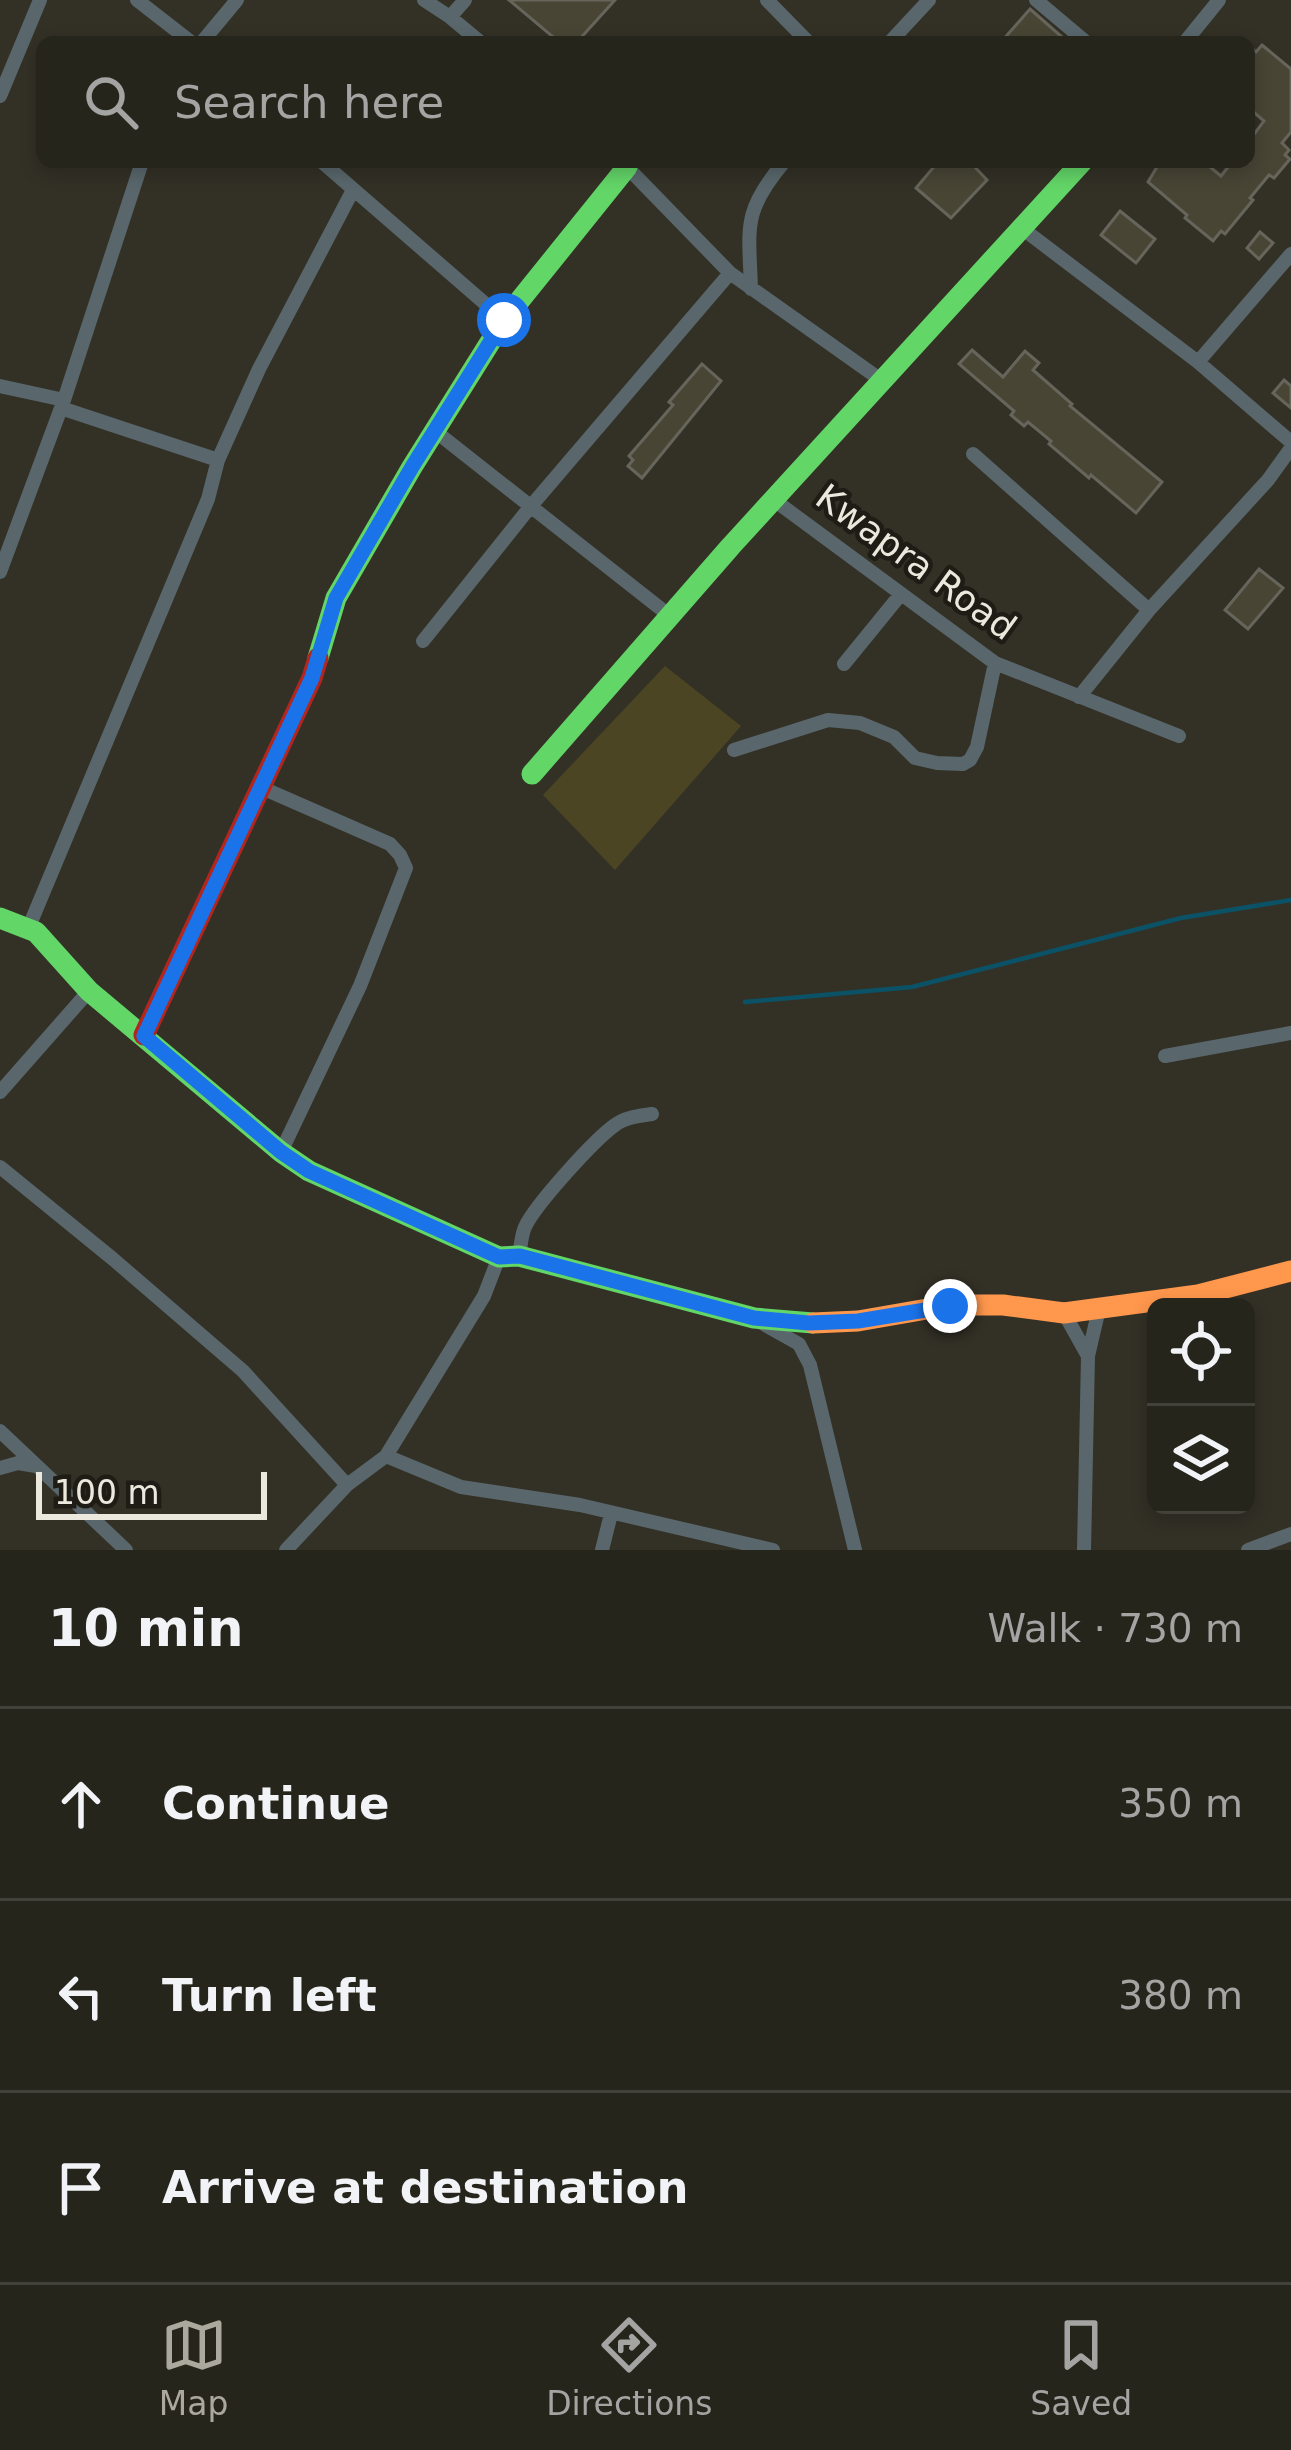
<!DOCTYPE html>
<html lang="en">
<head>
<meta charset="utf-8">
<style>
  body { margin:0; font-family:"DejaVu Sans",sans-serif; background:#2e2d25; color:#f1f3f6 }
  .controls { position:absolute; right:36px; bottom:36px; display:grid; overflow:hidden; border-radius:18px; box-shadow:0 6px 18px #0003 }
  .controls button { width:108px; height:108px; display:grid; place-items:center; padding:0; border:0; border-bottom:3px solid #42423b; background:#26251c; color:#f1f3f6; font:60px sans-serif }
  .scale { position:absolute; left:36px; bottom:30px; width:231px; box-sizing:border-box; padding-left:12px; border:6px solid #ebe9dd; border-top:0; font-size:33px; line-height:42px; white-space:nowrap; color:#ebe9dd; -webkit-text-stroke:9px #1e1c14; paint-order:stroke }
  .stop { position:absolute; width:36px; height:36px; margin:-27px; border:9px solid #1a73e8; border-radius:50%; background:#fff }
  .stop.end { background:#1a73e8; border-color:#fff; box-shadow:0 3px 12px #0008 }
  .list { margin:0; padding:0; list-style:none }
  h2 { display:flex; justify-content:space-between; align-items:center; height:156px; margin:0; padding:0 48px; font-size:51px }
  h2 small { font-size:39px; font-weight:400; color:#a4a5a3 }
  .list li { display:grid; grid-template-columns:78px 1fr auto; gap:36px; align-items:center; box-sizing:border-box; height:192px; padding:0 48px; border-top:3px solid #42423b }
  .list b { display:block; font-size:45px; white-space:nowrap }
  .list em { font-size:39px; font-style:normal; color:#a4a5a3 }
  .icon { flex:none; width:66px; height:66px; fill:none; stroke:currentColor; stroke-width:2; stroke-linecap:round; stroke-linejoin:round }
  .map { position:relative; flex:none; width:1291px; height:1550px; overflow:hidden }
  .search { position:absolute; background:#26251c; box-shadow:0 6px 18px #0003; left:36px; right:36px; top:36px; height:132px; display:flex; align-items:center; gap:30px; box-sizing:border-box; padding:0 42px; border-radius:18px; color:#a4a5a3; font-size:45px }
  .sheet { height:732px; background:#26251c }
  nav { display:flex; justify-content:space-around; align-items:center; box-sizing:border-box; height:168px; border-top:3px solid #42423b; background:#26251c; font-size:33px; color:#a4a5a3 }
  nav a { display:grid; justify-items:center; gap:6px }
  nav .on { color:#aba99d }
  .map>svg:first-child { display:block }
</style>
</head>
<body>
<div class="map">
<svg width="1291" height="1550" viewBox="0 0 1291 1550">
  <rect width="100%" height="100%" fill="#333126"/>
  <path fill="#4b4523" d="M665 666 741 726 615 870 543 795Z"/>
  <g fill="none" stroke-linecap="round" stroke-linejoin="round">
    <path stroke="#0b5267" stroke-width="4.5" d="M745 1002 912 987 1181 918 1291 900"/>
  </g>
  <path fill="#484535" stroke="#67655b" stroke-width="3" d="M509 0H615L577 42H559Z
    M1030 9 1062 37 1058 42H1001Z
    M1262 45 1291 69V132L1282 143 1289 150 1285 155 1290 159 1274 178 1269 175 1250 198 1253 200 1225 234 1221 231 1213 241 1185 218 1187 215 1148 182 1160 162H1204L1221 176 1232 162H1249V141L1264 121 1249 108V46L1256 52Z
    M938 162H970L987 180 951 218 916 188Z
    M1120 211 1155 239 1136 263 1101 235Z
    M1260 232 1273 243 1259 259 1247 248Z
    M972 350 1003 377 1025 351 1039 363 1033 370 1072 404 1070 406 1162 482 1136 513 1091 475 1089 478 1049 444 1051 441 1028 422 1024 426 1011 415 1014 411 959 364Z
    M702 364 721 381 642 478 628 466 633 460 629 456 673 405 669 402Z
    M1284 380 1291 386V408L1273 393Z
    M1259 569 1283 588 1248 629 1225 610Z"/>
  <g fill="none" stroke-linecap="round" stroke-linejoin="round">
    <path stroke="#59676c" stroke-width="14" d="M137 0 191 42
      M424 0 450 17 480 42
      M767 0 808 42
      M1036 0 1086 42
      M450 17 465 0
      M202 42 237 0
      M890 42 929 0
      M1185 42 1219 0
      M0 96 40 0
      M322 162 504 320
      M625 165 730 273 881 380
      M1023 229 1198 362 1291 442
      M751 289C749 227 742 212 784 162
      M1198 362 1291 254
      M0 386 64 400
      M61 408 218 460
      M435 431 670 616
      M973 454 1149 610
      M774 500 995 663 1179 736
      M0 572 64 400 142 162
      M423 641 531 506 730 273
      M844 664 901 594
      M1079 697 1149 610 1268 480 1291 448
      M734 750 828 720 860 723 894 737 915 758 937 763 963 764 970 760 977 747 995 663
      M260 787 390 844 400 855 406 868 360 986 281 1152
      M28 929 208 499 218 460 259 369 353 190
      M1165 1056 1291 1033
      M0 1092 89 991
      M0 1167 113 1259 243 1371 347 1485
      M519 1256C521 1246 521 1236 525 1227 535 1205 594 1140 615 1125 625 1117 639 1116 652 1114
      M1064 1313 1088 1356
      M760 1322 799 1344 810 1365 855 1550
      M0 1431 126 1550
      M386 1456 461 1487 580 1505 773 1550
      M0 1468 18 1463 36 1466
      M286 1550 347 1485 386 1456 484 1296 499 1257
      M602 1550 611 1514
      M1084 1550 1088 1356 1099 1309
      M1248 1550 1291 1534"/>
    <path stroke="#63d668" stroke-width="21" d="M318 658 336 598 412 467 504 320 627 167
      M532 774 731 546 1082 162
      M0 918 36 932 89 991 281 1152 309 1171 499 1257 519 1256 754 1318 813 1323"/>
    <path stroke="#ff974d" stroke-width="21" d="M813 1323 858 1321 950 1305H1003L1064 1313 1198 1295 1291 1271"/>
    <path stroke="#b3261e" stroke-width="21" d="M144 1035 312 678 318 658"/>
  </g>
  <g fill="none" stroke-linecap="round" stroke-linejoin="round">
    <path stroke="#1a73e8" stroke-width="15" d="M504 320 412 467 336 598 312 678 144 1036 281 1152 309 1171 499 1257 520 1256 754 1318 809 1323 858 1321 950 1306"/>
  </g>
  <g text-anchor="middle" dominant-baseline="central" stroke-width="9" stroke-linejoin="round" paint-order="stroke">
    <g font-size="36" fill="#ebe9dd" stroke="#1e1c14">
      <text transform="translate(916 562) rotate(36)">Kwapra Road</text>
    </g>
  </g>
</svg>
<div class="controls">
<button><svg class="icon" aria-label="locate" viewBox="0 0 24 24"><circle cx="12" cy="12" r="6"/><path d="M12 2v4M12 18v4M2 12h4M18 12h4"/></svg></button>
<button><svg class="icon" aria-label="layers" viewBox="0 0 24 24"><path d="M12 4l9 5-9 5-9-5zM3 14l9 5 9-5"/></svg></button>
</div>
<div class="scale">100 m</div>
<div class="stop" style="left:504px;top:320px"></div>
<div class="stop end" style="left:950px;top:1306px"></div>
<div class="search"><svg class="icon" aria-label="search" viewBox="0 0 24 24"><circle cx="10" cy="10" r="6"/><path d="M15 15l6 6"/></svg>Search here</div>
</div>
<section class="sheet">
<h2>10 min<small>Walk · 730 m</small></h2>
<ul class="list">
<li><svg class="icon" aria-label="ahead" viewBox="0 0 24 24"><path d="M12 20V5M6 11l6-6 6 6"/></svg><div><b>Continue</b></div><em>350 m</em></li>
<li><svg class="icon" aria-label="left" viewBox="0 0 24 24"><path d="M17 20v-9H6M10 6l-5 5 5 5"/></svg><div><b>Turn left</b></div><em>380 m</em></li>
<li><svg class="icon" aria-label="arrive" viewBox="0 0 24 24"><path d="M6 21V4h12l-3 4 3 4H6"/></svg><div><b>Arrive at destination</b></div></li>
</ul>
</section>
<nav>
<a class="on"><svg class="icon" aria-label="map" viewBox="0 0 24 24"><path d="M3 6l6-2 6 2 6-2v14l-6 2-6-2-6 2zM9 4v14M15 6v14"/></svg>Map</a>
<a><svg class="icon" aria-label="directions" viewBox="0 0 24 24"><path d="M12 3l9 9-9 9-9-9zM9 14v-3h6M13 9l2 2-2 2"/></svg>Directions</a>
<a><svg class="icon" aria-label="saved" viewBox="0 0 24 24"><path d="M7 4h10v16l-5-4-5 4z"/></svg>Saved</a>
</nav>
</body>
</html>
